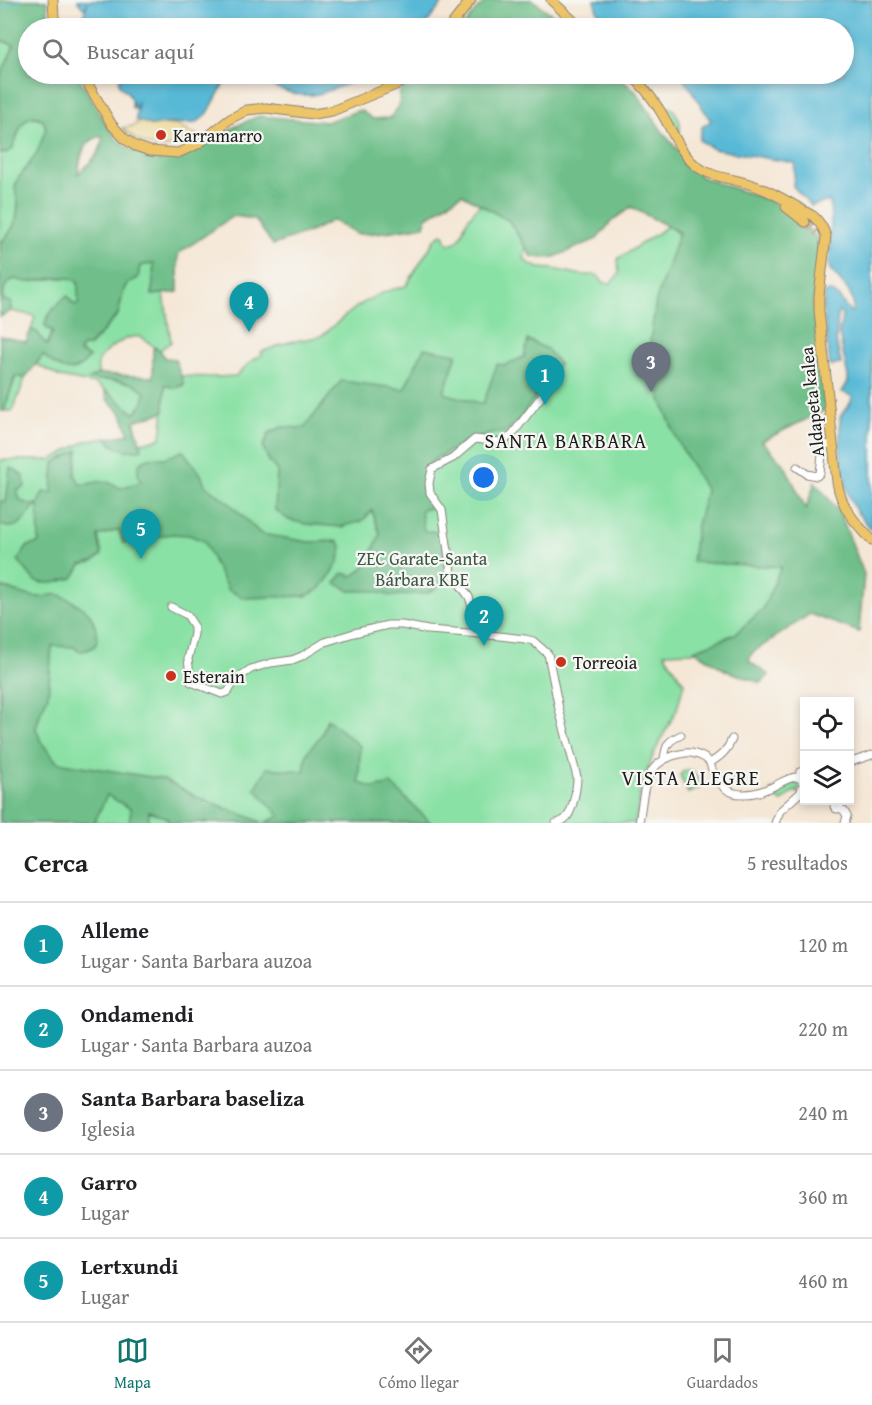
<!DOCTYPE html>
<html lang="es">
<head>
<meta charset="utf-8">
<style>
  body { margin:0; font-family:"Gentium Book Plus",serif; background:#f6f6f6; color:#202124 }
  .controls { position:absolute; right:18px; bottom:18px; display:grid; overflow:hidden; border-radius:0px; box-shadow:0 3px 9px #0003 }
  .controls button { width:54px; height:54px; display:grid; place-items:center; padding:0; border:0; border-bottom:2px solid #e0e0e0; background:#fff; color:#202124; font:30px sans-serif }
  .you { position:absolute; left:484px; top:478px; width:21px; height:21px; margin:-15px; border:4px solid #fff; border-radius:50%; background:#1a73e8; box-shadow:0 0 0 9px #1a73e833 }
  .badge { display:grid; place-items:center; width:39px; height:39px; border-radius:50%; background:#0f766e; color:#fff; font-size:20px; font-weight:700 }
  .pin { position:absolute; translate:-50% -50px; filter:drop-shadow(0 2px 3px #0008) }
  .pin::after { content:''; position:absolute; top:32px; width:21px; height:18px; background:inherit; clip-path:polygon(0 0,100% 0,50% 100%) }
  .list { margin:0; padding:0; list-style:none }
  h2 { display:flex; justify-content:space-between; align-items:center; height:78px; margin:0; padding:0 24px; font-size:26px }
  h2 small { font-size:20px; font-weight:400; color:#757577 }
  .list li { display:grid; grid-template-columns:39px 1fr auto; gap:18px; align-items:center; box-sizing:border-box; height:84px; padding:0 24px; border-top:2px solid #e0e0e0 }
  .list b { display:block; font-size:22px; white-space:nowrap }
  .list p { margin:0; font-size:20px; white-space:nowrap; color:#757577 }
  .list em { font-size:20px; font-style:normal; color:#757577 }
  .icon { flex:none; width:33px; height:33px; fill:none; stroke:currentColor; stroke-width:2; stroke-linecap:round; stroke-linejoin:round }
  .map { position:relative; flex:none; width:872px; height:823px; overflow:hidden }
  .search { position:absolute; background:#fff; box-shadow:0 3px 9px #0003; left:18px; right:18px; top:18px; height:66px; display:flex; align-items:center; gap:15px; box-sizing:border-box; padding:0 21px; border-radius:33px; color:#757577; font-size:22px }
  .sheet { height:498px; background:#fff }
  nav { display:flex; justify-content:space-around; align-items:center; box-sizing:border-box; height:84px; border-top:2px solid #e0e0e0; background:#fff; font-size:16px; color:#757577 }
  nav a { display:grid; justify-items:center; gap:3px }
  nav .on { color:#0f766e }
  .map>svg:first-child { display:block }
</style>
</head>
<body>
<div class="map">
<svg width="872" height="823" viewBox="0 0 872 823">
  <rect width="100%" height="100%" fill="#f6f6f2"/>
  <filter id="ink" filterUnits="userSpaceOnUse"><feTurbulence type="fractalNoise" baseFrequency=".0167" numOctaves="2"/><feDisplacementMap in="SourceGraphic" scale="12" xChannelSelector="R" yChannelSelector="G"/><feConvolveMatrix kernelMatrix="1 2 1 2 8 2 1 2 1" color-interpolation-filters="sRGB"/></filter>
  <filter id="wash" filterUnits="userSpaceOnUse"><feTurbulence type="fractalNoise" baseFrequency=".008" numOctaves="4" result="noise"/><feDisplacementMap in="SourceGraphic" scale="24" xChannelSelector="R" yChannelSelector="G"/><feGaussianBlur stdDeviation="1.35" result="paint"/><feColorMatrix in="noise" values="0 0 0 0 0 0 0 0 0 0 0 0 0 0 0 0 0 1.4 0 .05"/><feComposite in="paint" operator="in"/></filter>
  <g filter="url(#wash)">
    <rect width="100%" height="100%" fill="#f5e7d6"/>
    <path fill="#8ae1a5" stroke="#537e60" stroke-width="1.5" d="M0 40 14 45 0 78Z
      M668 107 673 109C678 116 683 125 679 134L665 110Z
      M30 117C36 117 39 117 43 121 52 132 34 159 27 168 24 172 20 175 18 179 14 185 16 191 18 197 21 216 13 232 0 244V154L12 149 22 124Z
      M491 195 527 245 524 258 530 264 539 268 553 269 582 275H597L604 283H611L619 274 618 259 668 226 688 242 765 423 759 480 786 563 773 602 736 633 700 650 692 652 664 653 684 683 677 709 654 753 641 786 639 802 635 823H0V460H51L86 441 108 438 112 445 128 450 142 443 161 438 163 419 164 385 176 388 184 385 180 376 217 377 236 376 251 361 262 355 261 352 289 342 318 337 323 335C350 311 370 293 406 286L435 239 442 234 445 236 446 241 449 244C465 241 460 230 468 219 475 209 481 202 491 195Z
      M154 263 152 295 164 294 171 342 160 350C151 347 149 340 140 337 128 334 100 352 98 364 97 367 98 370 98 374L90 379C101 381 148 378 145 397 144 403 138 409 135 414L96 384 60 377 36 364 43 354C58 370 75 378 89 357L79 352 83 346H90L118 315 124 289 139 266Z
      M57 278H69L76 280C80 285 78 295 79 301L76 305 73 304 67 296 46 320V328L53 331 47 345C40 340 41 331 31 330L35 316 11 311 12 304 3 300C4 288 3 285 14 279L29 282Z
      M16 376 25 378 13 411H4Z
      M688 770 693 771 701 787 688 793 680 775 684 771Z
      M798 780 800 782 798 793 795 791 781 802 770 791 773 789 775 793 792 784 790 781Z"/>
    <path fill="#6fbf8a" stroke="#466e53" stroke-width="1.5" fill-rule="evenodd" d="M0 0H47L49 19 52 28H28V74H77L101 116 117 140 135 152 158 158H175L186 155 236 126 259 116 326 122 360 110 373 119 390 118 399 106 400 91 419 74H615L636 92 664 134 701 177 771 201 803 224 817 238 821 249 813 303 825 410 762 441 785 466 806 509 815 482 840 513 864 574 859 632 810 614 752 653 749 661 769 675 761 683 725 670 694 650 734 635 763 609 781 567 692 562 696 529 706 491 676 438 647 363 656 301 679 232 631 207 611 222 597 239 552 258 532 257 509 221 462 194 427 217 424 226C401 230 378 234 355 234L354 232 333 220 312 231 273 245 255 219 233 216 178 254V292L152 295 154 263 140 266 138 278 127 284 124 289 118 314 89 346H83L79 352 89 357C74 379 59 370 43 355L25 378 15 376 4 411H0V336L26 342 31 330C41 331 40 340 47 345L53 331C49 329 46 329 45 325 44 317 62 300 67 295L73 304 77 305 79 301 78 293V282C65 272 44 281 29 282 24 282 19 280 14 279 3 285 4 288 3 300L11 302V311L0 317V244L10 232 16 221 18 204 15 188 17 180 36 155 46 129C45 124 44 119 38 117 20 113 18 138 12 149L8 152 0 154V78L14 45 0 40ZM102 136C104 152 89 164 78 174 81 156 81 141 102 136Z
      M487 0H532L556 17 567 28H462L475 11Z
      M528 340 547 349 559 364 520 418 505 432 491 434 464 443 431 461 425 471 426 494 435 507 421 510 424 531 441 532 446 541V577L438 587 427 593 392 596 372 591H350L335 583 343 573 352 576C368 570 373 549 380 534L372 511 362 521 341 527 306 524 289 520 275 510 277 471 269 461 263 447 269 433 282 427 304 428 341 381 404 389 424 348 457 354 444 393 483 404 497 364 505 365 524 357Z
      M153 348 160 350 165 358 175 359 184 384 175 388 165 385 164 412 134 421 142 449C131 452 112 450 108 438L129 434 122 414 107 399 105 390 135 414 143 403 145 393C136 378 105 381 89 379L98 374 153 377Z
      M78 450 75 475 80 484C89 486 96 480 105 482 111 482 115 485 120 488L141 482C136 473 136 461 149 458 154 457 159 458 164 458 170 457 177 453 183 451L200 473 206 486 227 501 261 534 309 542 338 541 342 547 339 560 333 572 320 589 306 596 244 598 228 590 214 563 204 541 189 535 172 534 123 543 119 530 98 536 102 555 93 562 81 565 73 578C60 581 48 586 35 581L18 560 28 546 39 543 38 504C24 515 23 533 0 525V501L6 502 10 468 15 470 24 477 25 487 18 490V495L21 501 32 505 38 503 43 492 52 493 54 463Z
      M0 587C13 590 27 597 40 597 48 597 52 593 60 595 69 599 81 606 89 613 92 616 93 622 95 626 100 642 97 651 78 651L74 647 52 646 48 696 41 711 36 728 41 742 57 762 163 779 197 797 264 823 280 816 255 789 267 768 304 771 307 753 322 734 327 719 360 746 359 783 374 788 391 784 431 823H167L168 818 149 811 148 823H129L131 809 107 795 94 823H0Z"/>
    <path fill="#eeda9e" stroke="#857b5d" stroke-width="1.5" d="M140 121 153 126 163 124 177 125 198 136C171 154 145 150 122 128L133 126Z"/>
    <path fill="#58b9d6" stroke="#3a6a79" stroke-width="1.5" d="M78 0H445L423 28H92V27L86 28 88 24 84 27 81 24 88 2 84 9 78 2Z
      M594 0H872V530L856 511 851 501 846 488 840 454V417L851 402 852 396 842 392 848 382V376L839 334 842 317V313L840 312 838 313 836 340 841 364 830 366 823 309 825 292C839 290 842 305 851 312L853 310V301L848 290 829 268 831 222 830 201 811 206 793 186 795 163 713 149 699 140 702 127 711 121 681 74H844V28H611C600 25 597 10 594 0Z
      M122 74H229L208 113 196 123 163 124 153 126 136 120 138 101 136 110 135 107 133 109V101L132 108C132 106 131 99 130 97 125 86 114 89 122 74Z
      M273 74H367C357 80 322 95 310 95 296 96 283 91 270 85Z"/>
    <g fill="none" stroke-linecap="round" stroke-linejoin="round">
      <path stroke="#58b9d6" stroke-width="1.5" d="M0 9 21 0"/>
    </g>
  </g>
  <g filter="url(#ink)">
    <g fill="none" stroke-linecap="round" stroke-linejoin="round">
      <path stroke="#cabeb1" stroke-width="9" stroke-dasharray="9 4.5" stroke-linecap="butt" d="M805 222 817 232"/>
      <g stroke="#888279" stroke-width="9">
        <path id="minor" d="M797 467 807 474 817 476 820 473 823 445 833 444
          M171 607 187 615 194 626V634L188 659 191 682 222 694 228 692 236 679 251 669 271 663 292 660 302 656 325 642 354 633 388 625H402L428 630 481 634 525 639 533 641 548 654 559 709 577 777C577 786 573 813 565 819 562 822 560 822 556 823
          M481 634 469 597 451 572 442 510 430 493 429 483 432 469 453 458 475 439 500 442 511 436 560 372
          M664 759C666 744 668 741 681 735
          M850 760 854 761 872 755
          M710 763C721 756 727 751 732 739
          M800 772 804 770
          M720 783 732 777
          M834 806a3 3 0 1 1 6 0a3 3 0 1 1-6 0Z
          M840 808 844 811 847 816 845 823
          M639 823C645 788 642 760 685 753 692 752 705 756 710 763 710 764 712 770 713 771 719 785 729 795 744 794 752 794 760 792 767 789 775 787 789 776 797 777 801 778 801 780 803 783L801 792 780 811 775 823"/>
      </g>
      <g stroke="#888279" stroke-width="11">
        <path id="highway" d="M53 0 54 17 57 28
          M551 0 581 28
          M449 28 471 0
          M82 74 112 125 124 138 135 146 150 151 178 153 198 144 230 119 247 110 266 108 313 114 332 111 398 84 412 74
          M630 74C641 84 651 96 659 109 671 127 678 150 694 164 711 179 735 178 755 186 774 192 795 206 813 216 820 222 823 227 826 236L819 296V311L837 482C841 507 855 523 872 540
          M786 207 805 222"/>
      </g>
      <use href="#minor" stroke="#fff" stroke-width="7"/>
      <use href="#highway" stroke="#eec469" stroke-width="9"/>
    </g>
  </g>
  <g fill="#c8321e" stroke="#f6f6f2" stroke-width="2">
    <circle cx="161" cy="135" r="6"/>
    <circle cx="561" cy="662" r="6"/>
    <circle cx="171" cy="676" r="6"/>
  </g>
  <g text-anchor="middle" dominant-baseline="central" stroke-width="4.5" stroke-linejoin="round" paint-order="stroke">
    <g font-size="18" fill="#1c1c1c" stroke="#f6f6f2" text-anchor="start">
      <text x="173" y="135">Karramarro</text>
      <text x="573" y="662">Torreoia</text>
      <text x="183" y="676">Esterain</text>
    </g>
    <g font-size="18" fill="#1c1c1c" stroke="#f6f6f2">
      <text transform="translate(812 402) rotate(-96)">Aldapeta kalea</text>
    </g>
    <g font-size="18" fill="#3d5745" stroke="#f6f6f2">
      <text x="422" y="558">ZEC Garate-Santa<tspan x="422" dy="21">Bárbara KBE</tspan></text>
    </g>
    <g font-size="20" letter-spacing="1.5" fill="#1c1c1c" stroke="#f6f6f2">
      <text x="566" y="440">SANTA BARBARA</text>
      <text x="691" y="777">VISTA ALEGRE</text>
    </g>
  </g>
</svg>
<div class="controls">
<button><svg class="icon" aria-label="locate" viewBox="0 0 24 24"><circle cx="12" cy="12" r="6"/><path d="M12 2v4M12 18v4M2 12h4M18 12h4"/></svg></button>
<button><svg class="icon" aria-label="layers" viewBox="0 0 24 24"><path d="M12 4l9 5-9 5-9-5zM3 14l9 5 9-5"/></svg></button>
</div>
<div class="you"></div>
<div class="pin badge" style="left:545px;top:405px;background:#0f9aa8">1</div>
<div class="pin badge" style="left:484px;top:646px;background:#0f9aa8">2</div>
<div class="pin badge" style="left:651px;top:392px;background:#6b7280">3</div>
<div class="pin badge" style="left:249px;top:332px;background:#0f9aa8">4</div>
<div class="pin badge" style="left:141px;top:559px;background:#0f9aa8">5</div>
<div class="search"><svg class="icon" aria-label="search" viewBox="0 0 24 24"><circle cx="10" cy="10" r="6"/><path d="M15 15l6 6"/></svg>Buscar aquí</div>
</div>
<section class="sheet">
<h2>Cerca<small>5 resultados</small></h2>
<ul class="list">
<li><span class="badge" style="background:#0f9aa8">1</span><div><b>Alleme</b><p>Lugar · Santa Barbara auzoa</p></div><em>120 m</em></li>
<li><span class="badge" style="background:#0f9aa8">2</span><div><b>Ondamendi</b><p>Lugar · Santa Barbara auzoa</p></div><em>220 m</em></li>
<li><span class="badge" style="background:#6b7280">3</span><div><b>Santa Barbara baseliza</b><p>Iglesia</p></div><em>240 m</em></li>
<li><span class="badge" style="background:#0f9aa8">4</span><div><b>Garro</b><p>Lugar</p></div><em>360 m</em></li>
<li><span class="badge" style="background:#0f9aa8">5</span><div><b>Lertxundi</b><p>Lugar</p></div><em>460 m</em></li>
</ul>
</section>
<nav>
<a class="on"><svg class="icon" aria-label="map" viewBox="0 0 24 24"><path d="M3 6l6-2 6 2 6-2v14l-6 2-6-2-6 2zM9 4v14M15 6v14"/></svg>Mapa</a>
<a><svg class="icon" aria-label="directions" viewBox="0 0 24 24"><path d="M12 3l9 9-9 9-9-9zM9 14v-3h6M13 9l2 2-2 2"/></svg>Cómo llegar</a>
<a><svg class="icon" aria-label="saved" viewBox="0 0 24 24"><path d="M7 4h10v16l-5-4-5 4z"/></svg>Guardados</a>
</nav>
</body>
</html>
